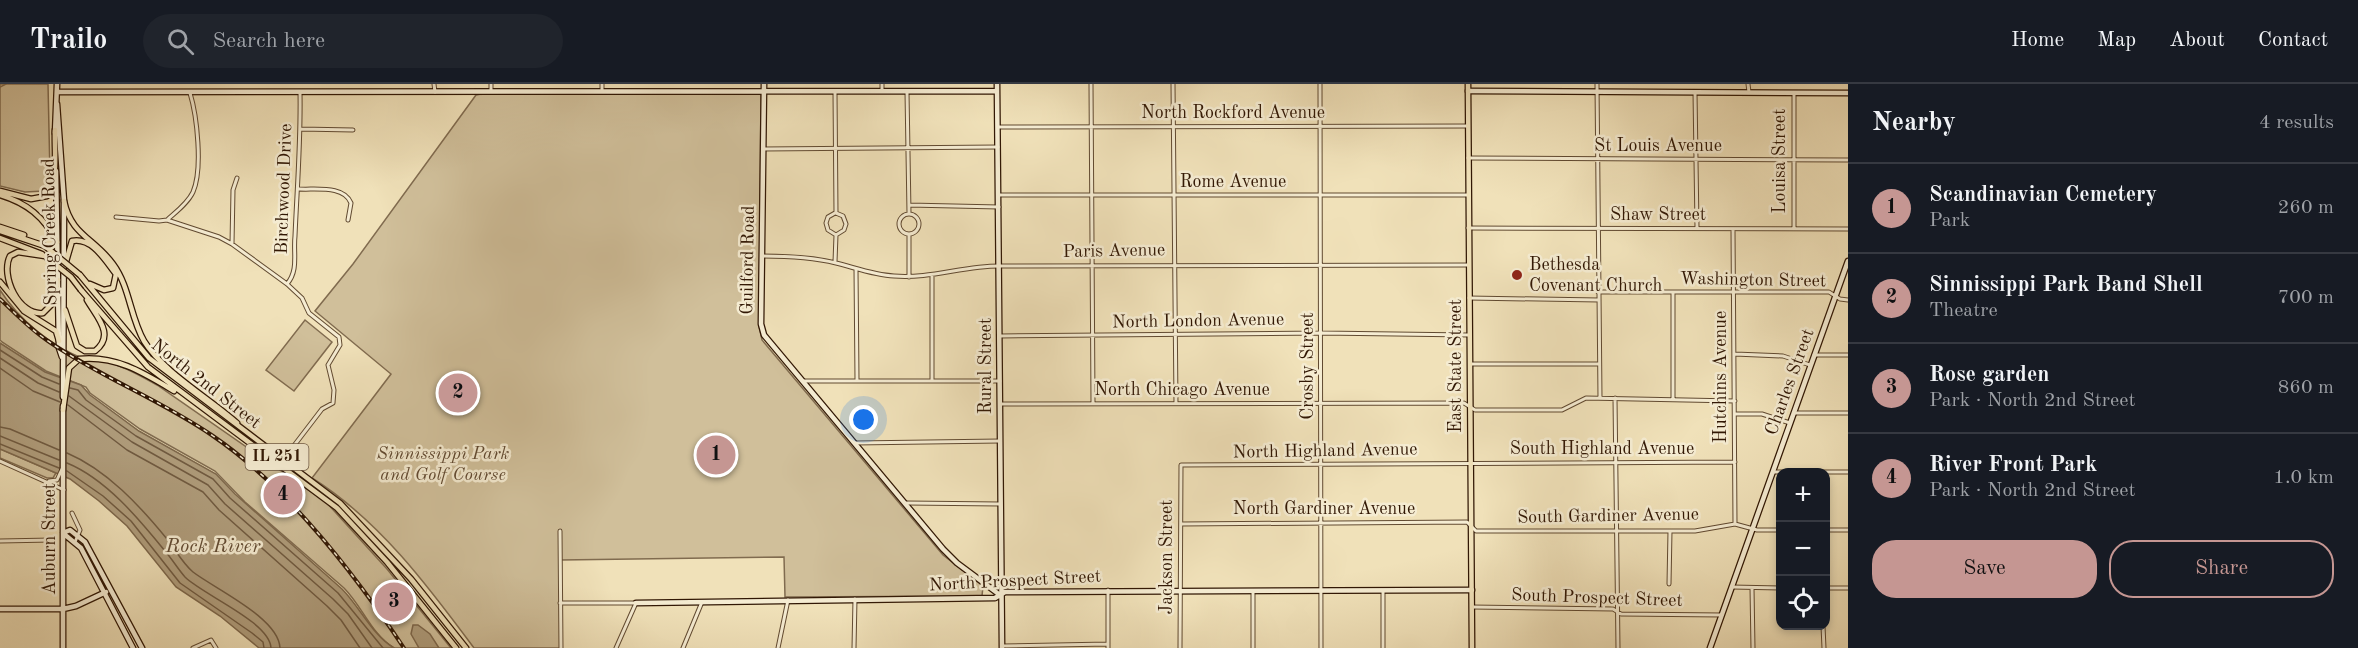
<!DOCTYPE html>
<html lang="en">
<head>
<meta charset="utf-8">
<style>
  body { margin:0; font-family:"Old Standard TT",serif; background:#20242c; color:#f1f3f6 }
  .controls { position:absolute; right:18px; bottom:18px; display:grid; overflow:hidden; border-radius:12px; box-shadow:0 3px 9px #0003 }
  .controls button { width:54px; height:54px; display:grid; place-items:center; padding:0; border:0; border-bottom:2px solid #363941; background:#171b24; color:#f1f3f6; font:30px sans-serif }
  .you { position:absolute; left:864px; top:336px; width:21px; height:21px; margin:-15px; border:4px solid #fff; border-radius:50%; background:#1a73e8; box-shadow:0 0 0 9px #1a73e833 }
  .badge { display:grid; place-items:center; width:39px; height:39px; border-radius:50%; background:#c59692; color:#111; font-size:20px; font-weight:700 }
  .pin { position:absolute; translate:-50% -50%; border:3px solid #fff; box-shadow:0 2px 6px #0006 }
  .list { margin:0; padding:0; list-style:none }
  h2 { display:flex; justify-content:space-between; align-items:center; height:78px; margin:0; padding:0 24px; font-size:26px }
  h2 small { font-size:20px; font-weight:400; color:#9ea1a6 }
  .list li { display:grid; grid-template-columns:39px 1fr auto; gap:18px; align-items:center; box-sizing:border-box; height:90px; padding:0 24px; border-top:2px solid #363941 }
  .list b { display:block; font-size:22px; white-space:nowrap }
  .list p { margin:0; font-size:20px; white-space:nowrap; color:#9ea1a6 }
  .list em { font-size:20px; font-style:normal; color:#9ea1a6 }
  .actions { display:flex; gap:12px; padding:18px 24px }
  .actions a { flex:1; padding:14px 0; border:2px solid #c59692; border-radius:24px; text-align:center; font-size:21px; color:#c59692 }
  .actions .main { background:#c59692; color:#111 }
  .icon { flex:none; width:33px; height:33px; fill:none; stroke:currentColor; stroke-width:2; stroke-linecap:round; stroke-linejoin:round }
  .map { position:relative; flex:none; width:1848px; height:564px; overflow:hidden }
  header { display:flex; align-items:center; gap:36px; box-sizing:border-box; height:84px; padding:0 30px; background:#171b24; border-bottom:2px solid #363941 }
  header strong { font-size:28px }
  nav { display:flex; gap:33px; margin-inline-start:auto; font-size:21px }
  .search { width:420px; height:54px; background:#20242c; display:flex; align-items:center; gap:15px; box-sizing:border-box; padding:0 21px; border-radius:33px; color:#9ea1a6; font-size:22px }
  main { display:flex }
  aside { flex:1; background:#171b24 }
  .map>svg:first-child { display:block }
</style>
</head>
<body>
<header>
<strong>Trailo</strong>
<div class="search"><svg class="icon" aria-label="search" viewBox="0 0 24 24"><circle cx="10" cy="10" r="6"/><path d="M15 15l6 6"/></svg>Search here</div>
<nav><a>Home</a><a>Map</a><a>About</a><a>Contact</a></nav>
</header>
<main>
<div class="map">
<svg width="1848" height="564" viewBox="0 0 1848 564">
  <rect width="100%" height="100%" fill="#f0e1b9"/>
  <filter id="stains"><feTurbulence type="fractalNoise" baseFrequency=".00333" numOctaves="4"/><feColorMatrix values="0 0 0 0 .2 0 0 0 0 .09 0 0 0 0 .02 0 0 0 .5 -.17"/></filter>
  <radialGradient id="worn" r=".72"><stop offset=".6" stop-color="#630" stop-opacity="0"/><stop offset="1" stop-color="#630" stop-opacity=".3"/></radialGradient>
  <path fill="#d0bf9a" stroke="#806b4f" stroke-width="1.5" d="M0 0H48L50 92 44 107 25 108 0 102Z
    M761 7 759 242 762 256 943 471 983 502 982 512 785 513 784 473 560 476 561 564H474C428 502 379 436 312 394L391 290 315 227 353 180 476 11 491 8Z
    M0 206C19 236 51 262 84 275 91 277 100 275 107 278 125 283 141 292 157 301L326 418 387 485 451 564H394C372 551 362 522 344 504L245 418 215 387 140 345 90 309 86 303 46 287 2 258 0 256Z
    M305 236 332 258 294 307 266 286Z
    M0 365 56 389 53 394H47L0 374Z"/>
  <path fill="#af9c7b" stroke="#7d674b" stroke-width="1.5" d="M0 259 45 288 81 301 90 311 139 347 216 390 235 410 342 505C360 523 372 551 394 564H259L220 532 176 503 127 442 99 417 70 395 0 365Z
    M413 541H418L430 550 439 564H419L411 550Z"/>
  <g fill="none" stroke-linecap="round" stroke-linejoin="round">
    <path stroke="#705a40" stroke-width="1.5" d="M0 266 42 293 59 300
      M0 274 38 299 59 308
      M0 284 33 307 60 318
      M70 304 78 306 86 316 136 352 213 395 230 414 338 509 383 564
      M69 312 132 358 208 401 225 420 333 515 348 530 372 564
      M68 321 127 366 203 408 219 426 327 522 341 536 360 564
      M0 343 10 345 59 366
      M0 352 59 376
      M0 360 59 384
      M67 369C107 386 140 422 167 455 175 465 183 480 193 488 215 505 279 534 280 564
      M67 379C106 395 139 435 165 467 172 475 178 485 185 493 203 511 270 538 271 564
      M67 387 103 412 131 437 180 499 252 549 263 558 264 564"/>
    <path stroke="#7d674b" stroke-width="1.5" d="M0 3 6 0"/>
    <g stroke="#614a31" stroke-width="5">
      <path id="street" d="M434 0 435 8
        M602 0V7
        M882 0V7
        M1091 0 1093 319
        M1173 0 1176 319
        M1320 0 1321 564
        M1597 0 1600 314
        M1748 0 1749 8
        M491 7V0
        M835 8 836 129
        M907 8 909 129
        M1695 8 1697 144
        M1794 9V145
        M998 43 1468 42
        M301 45 353 46
        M763 65 998 63
        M1468 74 1848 76
        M299 105C316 106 344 101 351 119L348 136
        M999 111H1468
        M909 121 999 123
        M835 129 828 133 826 139 828 146 836 151
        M899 140a10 10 0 1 1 20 0a10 10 0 1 1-20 0Z
        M116 133 159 137 167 136 219 153 232 160 287 200 302 214 309 229 339 253 340 261 328 281 334 306 333 319 322 325 283 376
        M167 136C176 128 188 119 193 108 203 85 197 32 190 9
        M1468 144 1848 145
        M1733 145 1735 440
        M836 151 844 146 846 140 843 132 836 129
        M232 160 233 106 237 94
        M763 172C787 172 812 173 836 179 856 184 874 191 894 192 930 195 963 182 999 182L1469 181
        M835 178 836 151
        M856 185 857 296
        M909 193V151
        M932 193V296
        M287 200C299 186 293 169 295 152 297 104 301 57 300 8
        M1598 208H1829L1840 215 1848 216
        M1469 214 1599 216
        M1000 252 1322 249 1469 251
        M1735 270 1783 272 1810 281
        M1814 271H1848
        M1470 280H1599
        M804 297H1000
        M1615 314 1618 564
        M1673 315V208
        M1001 320 1464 319 1475 326H1562L1586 314 1735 317
        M1794 329H1848
        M1735 330H1762L1790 339
        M855 359 1000 357
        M0 377 64 406
        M1773 388H1848
        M49 397 57 396 62 385
        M907 419 1000 420
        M72 429 80 446 75 458
        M1181 440 1467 438 1476 447H1695L1735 440 1757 446H1780
        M1826 446H1848
        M560 447 561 564
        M0 457 52 456
        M1669 500 1670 447
        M1732 503 1780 504
        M1752 504 1753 564
        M1826 504H1848
        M1108 506V564
        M1253 507V564
        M1383 507V564
        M560 519H636L616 564
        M1472 523 1613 525 1621 530 1722 531
        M1823 542 1824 564
        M1002 562 1108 560
        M193 564 211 556 216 564
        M683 564 702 518
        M778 564 788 516
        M854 564 855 515
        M1180 564 1181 381 1735 378"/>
    </g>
    <g stroke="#311704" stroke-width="7">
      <path id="secondary" d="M764 0 761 240 764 251 943 465 957 479 1000 511
        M997 0 1002 564
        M1468 7 1848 9
        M57 8 997 7
        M57 20 64 117 63 313
        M55 49 57 0
        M56 87 59 264 62 273
        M63 449 70 446 85 458 142 564
        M64 450 81 464 133 564
        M636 519 995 514 1005 508 1472 506
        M0 525H63L76 522 106 508
        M63 564V322
        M1710 564 1848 177"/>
    </g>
    <g stroke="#311704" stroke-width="7">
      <path id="primary" d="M1468 0 1472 564
        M0 107 31 115 47 112C59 95 54 66 55 46
        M0 111C27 119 44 133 57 158
        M64 117C71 151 94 154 113 180 130 203 130 233 144 257 163 288 209 314 237 339
        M0 143 24 151
        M0 147 45 162
        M0 154 42 170
        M45 172 18 168 10 172C0 192 19 232 43 229L53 219 58 196
        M65 181 72 157C92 153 105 176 116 190L113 204 104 206 90 200
        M80 191 149 274 340 419 411 495 466 564
        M0 198 24 227 56 247 59 257
        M81 206 148 283 337 424 387 478 456 564
        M65 226 77 262 85 267H95C116 251 96 232 87 216
        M63 326 69 284 79 275C116 271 144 289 174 307"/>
    </g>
    <use href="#street" stroke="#f5ecd2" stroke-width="3"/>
    <use href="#secondary" stroke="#f5ecd2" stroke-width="4.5"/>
    <use href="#primary" stroke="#f0e1b9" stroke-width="4.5"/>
    <g stroke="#311704" stroke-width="4">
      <path id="rail" d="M0 215C16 230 30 245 48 257 100 293 161 316 213 352 288 403 354 489 404 564"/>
    </g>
    <use href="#rail" stroke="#f5ecd2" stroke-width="1.5" stroke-dasharray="4.5" stroke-linecap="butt"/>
    <g stroke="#311704" stroke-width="7" stroke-linecap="butt">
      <path id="primary-bridge" d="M45 162 80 191
        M46 173 71 193 81 206"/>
    </g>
    <use href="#primary-bridge" stroke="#f0e1b9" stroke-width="4.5"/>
  </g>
  <circle fill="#8f2418" stroke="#f5ecd2" stroke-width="2" cx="1517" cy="191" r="6"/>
  <g text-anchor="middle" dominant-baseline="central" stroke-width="5" stroke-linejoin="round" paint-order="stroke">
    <rect fill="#f5ecd2" stroke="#6c5742" stroke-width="1.5" x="245.5" y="360" width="63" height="26" rx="4.5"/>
    <g font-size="16" font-weight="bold" fill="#311704">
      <text x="277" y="373">IL 251</text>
    </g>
    <g font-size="18" fill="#311704" stroke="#f5ecd2">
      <text x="1233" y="29">North Rockford Avenue</text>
      <text x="1658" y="62">St Louis Avenue</text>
      <text transform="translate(1780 77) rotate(-90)">Louisa Street</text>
      <text x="1233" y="98">Rome Avenue</text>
      <text transform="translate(284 105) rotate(-88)">Birchwood Drive</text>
      <text x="1658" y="131">Shaw Street</text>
      <text transform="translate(50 148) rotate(-91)">Spring Creek Road</text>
      <text transform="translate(1114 167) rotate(-1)">Paris Avenue</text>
      <text transform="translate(748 176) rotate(-89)">Guilford Road</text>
      <text transform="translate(1753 196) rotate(1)">Washington Street</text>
      <text transform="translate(1198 237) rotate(-1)">North London Avenue</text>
      <text transform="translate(986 282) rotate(-90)">Rural Street</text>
      <text transform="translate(1308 282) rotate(-90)">Crosby Street</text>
      <text transform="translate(1456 282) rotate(-90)">East State Street</text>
      <text transform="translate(1721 293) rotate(-90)">Hutchins Avenue</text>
      <text transform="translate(1790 298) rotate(-70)">Charles Street</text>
      <text transform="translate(206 300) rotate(38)">North 2nd Street</text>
      <text x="1182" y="306">North Chicago Avenue</text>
      <text x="1602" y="365">South Highland Avenue</text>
      <text transform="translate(1325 367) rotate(-1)">North Highland Avenue</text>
      <text x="1324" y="425">North Gardiner Avenue</text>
      <text transform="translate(1608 432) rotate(-1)">South Gardiner Avenue</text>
      <text transform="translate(50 455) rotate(-90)">Auburn Street</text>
      <text transform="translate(1167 473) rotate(-90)">Jackson Street</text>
      <text transform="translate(1015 497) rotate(-3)">North Prospect Street</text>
      <text transform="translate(1597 514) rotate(2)">South Prospect Street</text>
    </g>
    <g font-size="18" fill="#311704" stroke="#f5ecd2" text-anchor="start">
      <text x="1529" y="181">Bethesda<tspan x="1529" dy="21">Covenant Church</tspan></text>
    </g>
    <g font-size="18" font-style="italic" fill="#614931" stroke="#f5ecd2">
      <text x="443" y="370">Sinnissippi Park<tspan x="443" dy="21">and Golf Course</tspan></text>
    </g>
    <g font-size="20" font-style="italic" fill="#634c34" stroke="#f5ecd2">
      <text x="213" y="463">Rock River</text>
    </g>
  </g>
  <rect width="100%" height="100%" filter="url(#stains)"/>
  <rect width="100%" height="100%" fill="url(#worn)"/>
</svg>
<div class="controls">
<button>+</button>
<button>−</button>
<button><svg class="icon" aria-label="locate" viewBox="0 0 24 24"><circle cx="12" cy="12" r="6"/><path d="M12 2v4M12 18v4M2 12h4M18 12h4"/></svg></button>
</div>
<div class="you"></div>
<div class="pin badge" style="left:716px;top:371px">1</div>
<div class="pin badge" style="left:458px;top:309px">2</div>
<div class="pin badge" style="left:394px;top:518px">3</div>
<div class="pin badge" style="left:283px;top:411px">4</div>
</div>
<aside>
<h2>Nearby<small>4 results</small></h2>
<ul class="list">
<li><span class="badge">1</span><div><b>Scandinavian Cemetery</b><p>Park</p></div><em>260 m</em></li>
<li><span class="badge">2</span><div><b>Sinnissippi Park Band Shell</b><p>Theatre</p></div><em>700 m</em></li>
<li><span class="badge">3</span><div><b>Rose garden</b><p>Park · North 2nd Street</p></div><em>860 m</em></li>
<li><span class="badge">4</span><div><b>River Front Park</b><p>Park · North 2nd Street</p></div><em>1.0 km</em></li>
</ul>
<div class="actions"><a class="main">Save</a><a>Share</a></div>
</aside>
</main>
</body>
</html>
